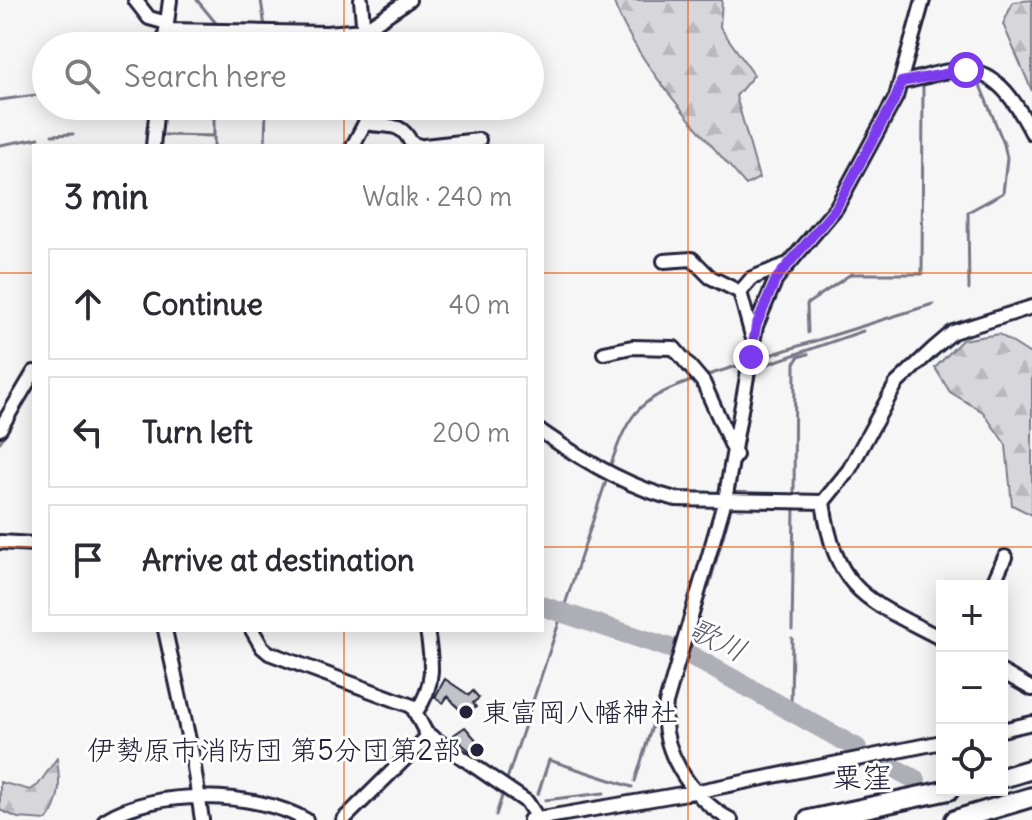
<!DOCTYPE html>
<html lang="en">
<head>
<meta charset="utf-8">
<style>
  body { margin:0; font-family:Delius,"Klee One",sans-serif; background:#f7f7f7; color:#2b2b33 }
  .controls { position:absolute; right:24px; bottom:24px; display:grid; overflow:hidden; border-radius:0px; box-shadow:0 4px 20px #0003 }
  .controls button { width:72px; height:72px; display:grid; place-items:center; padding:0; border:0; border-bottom:2px solid #e1e1e2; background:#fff; color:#2b2b33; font:40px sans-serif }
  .stop { position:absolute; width:24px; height:24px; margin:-18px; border:6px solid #7c3aed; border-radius:50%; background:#fff }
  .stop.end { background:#7c3aed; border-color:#fff; box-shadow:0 2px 8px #0008 }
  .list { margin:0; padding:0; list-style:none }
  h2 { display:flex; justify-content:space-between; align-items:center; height:104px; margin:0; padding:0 32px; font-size:34px }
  h2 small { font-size:26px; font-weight:400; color:#7c7c81 }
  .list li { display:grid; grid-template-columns:52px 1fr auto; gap:24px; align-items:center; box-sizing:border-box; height:112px; margin:0 16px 16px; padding:0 16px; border:2px solid #e1e1e2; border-radius:0px }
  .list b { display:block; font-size:30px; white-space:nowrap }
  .list em { font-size:26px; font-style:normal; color:#7c7c81 }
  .icon { flex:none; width:44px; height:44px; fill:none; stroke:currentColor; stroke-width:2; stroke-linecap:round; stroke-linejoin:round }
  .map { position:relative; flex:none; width:1032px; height:820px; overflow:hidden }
  .search { position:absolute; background:#fff; box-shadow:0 4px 20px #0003; left:32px; top:32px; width:512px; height:88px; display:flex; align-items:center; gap:20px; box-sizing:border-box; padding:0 28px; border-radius:44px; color:#7c7c81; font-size:30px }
  .panel { position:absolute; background:#fff; box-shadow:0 4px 20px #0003; left:32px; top:144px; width:512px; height:488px; border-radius:0px }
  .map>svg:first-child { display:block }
</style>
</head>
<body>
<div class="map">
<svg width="1032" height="820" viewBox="0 0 1032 820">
  <defs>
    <pattern id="forest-firs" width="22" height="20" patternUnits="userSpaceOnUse" patternTransform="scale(2)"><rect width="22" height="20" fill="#d7d7db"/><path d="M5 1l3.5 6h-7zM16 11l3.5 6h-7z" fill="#b8b8bd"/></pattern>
  </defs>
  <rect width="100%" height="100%" fill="#f6f6f7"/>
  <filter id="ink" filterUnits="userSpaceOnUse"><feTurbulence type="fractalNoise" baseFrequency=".0125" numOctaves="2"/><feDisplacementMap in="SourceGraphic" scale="16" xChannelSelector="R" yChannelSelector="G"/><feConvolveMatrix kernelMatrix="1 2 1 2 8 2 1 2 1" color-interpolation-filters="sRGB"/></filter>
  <g filter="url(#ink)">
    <path fill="url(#forest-firs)" stroke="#7c7c8b" stroke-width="2" d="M613 0H722L720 27 754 75 736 96 759 178 746 185C703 135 634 61 613 0Z
      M1032 0V91L1003 24 1013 2Z
      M999 334 1032 355V515L1012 505 1006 445 983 412 950 392 935 368 962 340Z
      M57 758C60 782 62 799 47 820L18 818 0 810V782L30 790 38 785Z"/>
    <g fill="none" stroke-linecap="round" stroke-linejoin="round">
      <path stroke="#767685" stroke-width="3" d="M197 0 215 22
        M261 0 265 27
        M267 34 268 46
        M215 46V38
        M0 100 43 94
        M52 135 73 134
        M165 135 214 136
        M0 145 39 138
        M214 146V106
        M265 146 266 106
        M345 146 354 132
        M969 289 968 212 1003 193 1007 158 1004 144 977 78
        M808 333 807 304 851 274H922L923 87
        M754 360 933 304
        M705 376 743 364
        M0 442 34 386
        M611 464C630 409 641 398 697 379
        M734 493 756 368 863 331
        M794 494 795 363 798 357 808 354
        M709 586 731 508
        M792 630 794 506
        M688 654 705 596
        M791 711 792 638
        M635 781 673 659
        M506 782 607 478
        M538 794 549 760 632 787
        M545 800 604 793
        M496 815 504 790"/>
      <path stroke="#aeaeb7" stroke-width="20" d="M542 606 688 654 857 748
        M885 763 916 780"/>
    </g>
    <path fill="#c2c2c9" stroke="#22223b" stroke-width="2" d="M445 679 469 695 473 691 479 698 473 703 476 707 465 716 448 696 443 703 435 697Z
      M465 727 484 749 476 756 452 736Z"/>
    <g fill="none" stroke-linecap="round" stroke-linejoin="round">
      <g stroke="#22223b" stroke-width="18">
        <path id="minor" d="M135 0 149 18 167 23
          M361 0 365 46
          M166 30 326 33 364 30 409 0
          M164 46 170 0
          M901 82C918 80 933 73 950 71 994 65 1014 98 1032 133
          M365 123C386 128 401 120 411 143L420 146
          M153 146 157 106
          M353 146 365 123 368 106
          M424 146 479 140
          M664 261 692 259 710 277 740 292 752 336
          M740 292 752 278 785 265
          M604 353 632 347 674 348 703 382 736 455
          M0 429 34 372
          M542 432C581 459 629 488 676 499L823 502 849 470 896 384 933 349 953 332 1032 307
          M823 502C836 594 868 600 942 639
          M0 542 34 544
          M992 586 1005 557
          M165 630 192 754 202 820
          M252 630 262 647 269 653 412 706 426 733 527 802 538 819
          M1002 672 1032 689
          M416 712C436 685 432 661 427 630
          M1002 730 1032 723
          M105 820C155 788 256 791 306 820
          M343 820 429 735
          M530 820 699 791 942 742
          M731 820C691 798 658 749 666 703L725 500 756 326 776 279 836 208 896 97 923 0"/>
      </g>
      <g stroke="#22223b" stroke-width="24">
        <path id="highway" d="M1002 778 1032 769
          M809 820 949 790
          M955 820 1032 797"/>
      </g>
      <use href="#minor" stroke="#fff" stroke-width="12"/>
      <use href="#highway" stroke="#fff" stroke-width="18"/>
    </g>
  </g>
  <g fill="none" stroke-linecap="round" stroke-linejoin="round" filter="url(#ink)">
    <path stroke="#7c3aed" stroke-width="10" d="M751 357 756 326 776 279 836 208 896 97 901 82 966 70"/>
  </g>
  <path fill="none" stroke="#e8590c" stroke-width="2" stroke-opacity="0.55" d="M344 0V46M688 0V820M344 106V146M0 273H34M542 273H1032M0 547H34M542 547H1032M344 630V820"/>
  <g fill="#22223b" stroke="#fff" stroke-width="3">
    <circle cx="466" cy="712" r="8"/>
    <circle cx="477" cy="750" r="8"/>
  </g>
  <g text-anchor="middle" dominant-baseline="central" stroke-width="6" stroke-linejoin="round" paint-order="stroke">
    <g font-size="28" fill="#22223b" stroke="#fff" text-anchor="start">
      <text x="482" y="712">東富岡八幡神社</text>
      <text x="461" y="750" text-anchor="end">伊勢原市消防団 第5分団第2部</text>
    </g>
    <g font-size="30" font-style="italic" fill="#5a5a6d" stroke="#fff">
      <text transform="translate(718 639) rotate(26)">歌川</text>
    </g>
    <g font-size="30" fill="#22223b" stroke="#fff">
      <text x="862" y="777">粟窪</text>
    </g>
  </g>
</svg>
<div class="controls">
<button>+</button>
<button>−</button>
<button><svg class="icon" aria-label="locate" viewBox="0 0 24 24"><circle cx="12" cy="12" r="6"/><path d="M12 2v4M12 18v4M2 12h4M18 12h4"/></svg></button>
</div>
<div class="stop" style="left:966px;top:70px"></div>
<div class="stop end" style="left:751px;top:357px"></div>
<div class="search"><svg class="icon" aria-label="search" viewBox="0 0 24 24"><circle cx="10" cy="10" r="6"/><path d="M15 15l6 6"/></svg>Search here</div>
<section class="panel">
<h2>3 min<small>Walk · 240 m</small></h2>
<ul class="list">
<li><svg class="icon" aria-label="ahead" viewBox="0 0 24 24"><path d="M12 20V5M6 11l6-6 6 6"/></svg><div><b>Continue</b></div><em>40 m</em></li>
<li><svg class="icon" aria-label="left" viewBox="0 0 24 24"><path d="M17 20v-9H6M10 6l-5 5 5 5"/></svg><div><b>Turn left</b></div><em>200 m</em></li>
<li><svg class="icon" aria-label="arrive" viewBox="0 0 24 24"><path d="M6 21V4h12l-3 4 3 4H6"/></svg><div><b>Arrive at destination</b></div></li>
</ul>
</section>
</div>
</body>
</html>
